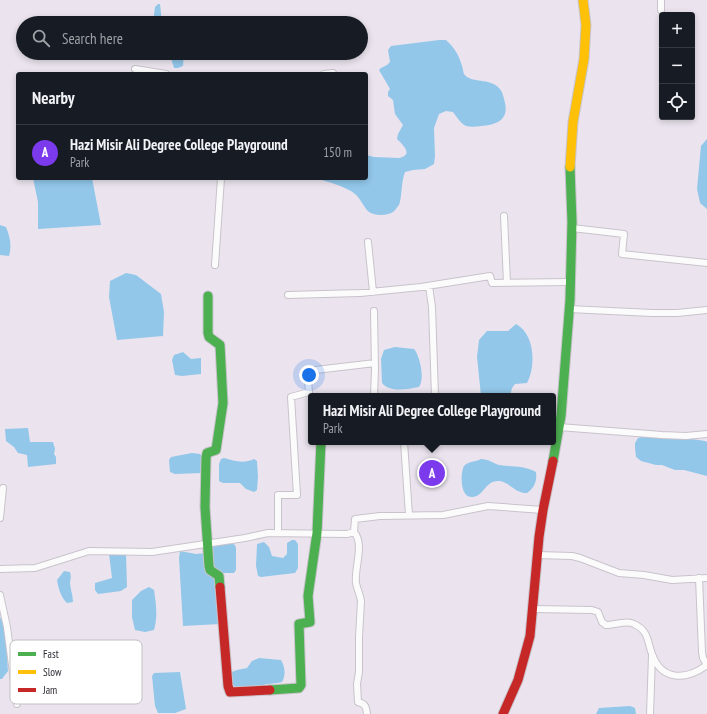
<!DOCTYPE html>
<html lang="en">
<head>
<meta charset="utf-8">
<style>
  body { margin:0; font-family:"PT Sans Narrow",sans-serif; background:#20242c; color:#f1f3f6 }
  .controls { position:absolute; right:12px; top:12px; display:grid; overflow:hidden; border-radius:4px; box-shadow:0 2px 6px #0003 }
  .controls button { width:36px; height:36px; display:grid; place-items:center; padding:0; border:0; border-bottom:1px solid #363941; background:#171b24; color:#f1f3f6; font:20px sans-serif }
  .you { position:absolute; left:309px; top:375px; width:14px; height:14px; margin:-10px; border:3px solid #fff; border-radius:50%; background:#1a73e8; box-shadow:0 0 0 6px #1a73e833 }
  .badge { display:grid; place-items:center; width:26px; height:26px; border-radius:50%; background:#7c3aed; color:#fff; font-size:13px; font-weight:700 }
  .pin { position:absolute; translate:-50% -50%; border:2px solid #fff; box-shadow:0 1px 4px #0006 }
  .popup { position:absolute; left:308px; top:393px; width:248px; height:52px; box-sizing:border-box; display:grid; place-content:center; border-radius:4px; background:#171b24; filter:drop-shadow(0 1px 3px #0005); font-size:13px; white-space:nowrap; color:#9ea1a6 }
  .popup b { font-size:15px; color:#f1f3f6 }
  .popup::after { content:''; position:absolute; left:50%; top:100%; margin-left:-8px; border:8px solid transparent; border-top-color:#171b24 }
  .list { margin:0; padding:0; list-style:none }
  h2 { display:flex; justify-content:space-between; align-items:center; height:52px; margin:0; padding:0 16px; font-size:17px }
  h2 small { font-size:13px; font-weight:400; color:#9ea1a6 }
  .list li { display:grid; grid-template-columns:26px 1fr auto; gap:12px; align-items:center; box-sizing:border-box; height:56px; padding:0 16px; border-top:1px solid #363941 }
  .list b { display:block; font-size:15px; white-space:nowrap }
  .list p { margin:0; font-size:13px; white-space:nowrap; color:#9ea1a6 }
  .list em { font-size:13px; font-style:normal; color:#9ea1a6 }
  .icon { flex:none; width:22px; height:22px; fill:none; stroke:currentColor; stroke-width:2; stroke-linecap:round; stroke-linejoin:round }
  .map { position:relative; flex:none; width:707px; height:714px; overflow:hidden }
  .search { position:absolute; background:#171b24; box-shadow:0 2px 6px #0003; left:16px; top:16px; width:352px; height:44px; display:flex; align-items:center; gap:10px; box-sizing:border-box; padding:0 14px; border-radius:22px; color:#9ea1a6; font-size:15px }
  .panel { position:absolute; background:#171b24; box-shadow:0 2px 6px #0003; left:16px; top:72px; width:352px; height:108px; border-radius:4px }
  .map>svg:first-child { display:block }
</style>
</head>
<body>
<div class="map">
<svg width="707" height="714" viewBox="0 0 707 714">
  <rect width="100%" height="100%" fill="#ebe4ee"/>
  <path fill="#d6d6ba" d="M440 461 441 485 426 487 422 462Z"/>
  <path fill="#92c7ea" d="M158 4H160L162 23H153L155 7Z
    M439 40H446C454 47 459 55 462 66 463 68 463 72 464 74 471 84 490 77 500 89 503 93 504 99 505 103 509 121 495 125 481 126 476 127 470 127 466 126 460 123 457 117 453 112L446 111 439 114 434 128 435 156 434 164 425 169 413 170 405 172C401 182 402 198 399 205 397 207 395 211 393 212 387 216 375 216 369 212 363 207 361 197 351 191 340 185 328 182 316 178H366V155L374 157 399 158C414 155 403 145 397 139L398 134 403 125 395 114 393 100 388 96V92L390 89 379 70 381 68 387 65 390 62 388 50 391 46Z
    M150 53H184L183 66 178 68H174L171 58C164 54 158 60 151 57Z
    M707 139V209L700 203 697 189 701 146Z
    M33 178H92L101 225 38 229V202Z
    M0 225 6 227C10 237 12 245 9 256L0 255Z
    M126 273 136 275 161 294 164 312 163 336 117 340 109 297 110 281Z
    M516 324C535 334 536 366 527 383L515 384 512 388 510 396H481L477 357 479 340 487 331H508Z
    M395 347 414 349C420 356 425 379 419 387 408 389 390 393 382 383L381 359 384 350Z
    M183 352 191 359 201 358V374L182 376 175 375 172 360 174 355Z
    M28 428 30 442H53L55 449 54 454 56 457V464L28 467 27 455 18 453 14 447 6 441 5 429Z
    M645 436 685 438 705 441 707 442V476L684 470H675L662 465H656L641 461 636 457 635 448V443L638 438Z
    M192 453 200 454 203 457 202 473 175 474 170 472 169 460 171 457Z
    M224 458C234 461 244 464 254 459L257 461 258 477 257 490 254 492 246 489 240 483H223L219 481V464L221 459Z
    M481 459C488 459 493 463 499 465 512 467 524 465 536 472 537 481 535 487 527 493 514 493 510 482 499 481 485 480 484 497 472 497 460 498 460 473 464 466 468 461 476 462 481 459Z
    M292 540H295L298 544V568L295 573 261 577 258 576 256 566 257 544 264 542 269 547 272 556 283 558 287 554V543Z
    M231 543 235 545 236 548V570L234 573H223L217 571C212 563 211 556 213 547L215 545Z
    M180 551 196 554 206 553 218 579 220 624 183 626 179 558Z
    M117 553 126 554 127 587 121 591 98 594 95 590V583L112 578 109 554Z
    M64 571 70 572C71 576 71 578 70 582 70 587 73 596 73 602L67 603C61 598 58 587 57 580Z
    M149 587 154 590C156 604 158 616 154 630L145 632 135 630 132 617V600L141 591Z
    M0 617C8 630 7 656 8 671L2 679H0Z
    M259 658 281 660C285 667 286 675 282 682 276 684 269 683 263 685 249 690 228 696 232 672L237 670 247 668 252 661Z
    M86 670H95L101 682 100 689 96 693 70 697 66 691 64 679 70 673Z
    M180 672 186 709 175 713H158L155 706 152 676 154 673Z
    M630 706 635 708 636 714H596L599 708Z"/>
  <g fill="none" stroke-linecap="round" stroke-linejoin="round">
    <g stroke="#c8c3cb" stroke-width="8">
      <path id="street" d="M661 0V10
        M135 69 166 74
        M324 74 333 73
        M504 216 507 283
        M572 228 624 234 622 254 707 263
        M368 242 373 292
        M215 265 221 178
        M429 286 432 307 435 396
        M288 295 360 293 421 287 490 276 492 283 570 282
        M569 309 652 313H677L707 310
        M374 311 375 369 374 396
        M559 427 662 435 686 436 707 434
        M404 442 409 515
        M0 518 3 488
        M278 532V495H297L291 397 309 392 307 371 375 363
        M354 532C365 544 354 568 356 583 357 589 360 594 361 601L359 637V672L357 684 358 702C366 704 366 707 367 714
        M537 555 572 556 580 558 619 573 644 575 672 580 707 578
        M0 569 35 568 89 551 152 552 245 538 268 533 347 534 354 532 355 519 380 516 443 515 488 506 543 510
        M699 578 702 652 703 658 707 665
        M0 595 7 627 17 704
        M533 609 592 610 598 612 602 622 606 625C615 625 627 620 634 624 649 631 647 641 652 654 662 682 687 680 707 665
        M650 714 652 655"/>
    </g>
    <g stroke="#c8c3cb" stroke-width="11">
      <path id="fast" d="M208 296V333L209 337 220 345 223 403 216 450 207 453 206 458 205 507 209 566 210 570 219 576 220 587
        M553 461 561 416 570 300 572 222 570 167
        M270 690 299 688 301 685 299 624 310 622 308 596 317 533 321 442"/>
    </g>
    <g stroke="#c8c3cb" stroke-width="11">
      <path id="slow" d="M570 167 573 122 584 59 586 25 583 0"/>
    </g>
    <g stroke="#c8c3cb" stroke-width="11">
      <path id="jam" d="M220 587 228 686 230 692 270 690
        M503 714 518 680 530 636 539 537 543 510 553 461"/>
    </g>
    <use href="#street" stroke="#fcfbfc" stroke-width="6"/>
    <use href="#fast" stroke="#4caf50" stroke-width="9"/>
    <use href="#slow" stroke="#ffc107" stroke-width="9"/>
    <use href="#jam" stroke="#c62828" stroke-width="9"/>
  </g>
  <rect x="10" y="640" width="132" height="64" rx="6" fill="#fff" stroke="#c1bfc2" stroke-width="1"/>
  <rect x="18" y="652" width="18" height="4" fill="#4caf50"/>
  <rect x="18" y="670" width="18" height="4" fill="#ffc107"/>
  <rect x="18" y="688" width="18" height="4" fill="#c62828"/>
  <g font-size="11" fill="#302b33">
    <text x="43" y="658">Fast</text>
    <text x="43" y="676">Slow</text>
    <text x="43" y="694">Jam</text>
  </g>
</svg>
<div class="controls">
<button>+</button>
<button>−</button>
<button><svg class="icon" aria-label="locate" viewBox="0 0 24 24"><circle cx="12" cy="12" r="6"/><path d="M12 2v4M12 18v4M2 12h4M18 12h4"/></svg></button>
</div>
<div class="you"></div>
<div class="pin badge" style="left:432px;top:473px">A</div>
<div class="popup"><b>Hazi Misir Ali Degree College Playground</b>Park</div>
<div class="search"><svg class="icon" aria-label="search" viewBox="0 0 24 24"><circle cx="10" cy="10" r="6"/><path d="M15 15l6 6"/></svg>Search here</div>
<section class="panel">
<h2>Nearby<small></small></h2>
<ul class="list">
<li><span class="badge">A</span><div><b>Hazi Misir Ali Degree College Playground</b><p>Park</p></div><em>150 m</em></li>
</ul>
</section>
</div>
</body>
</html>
